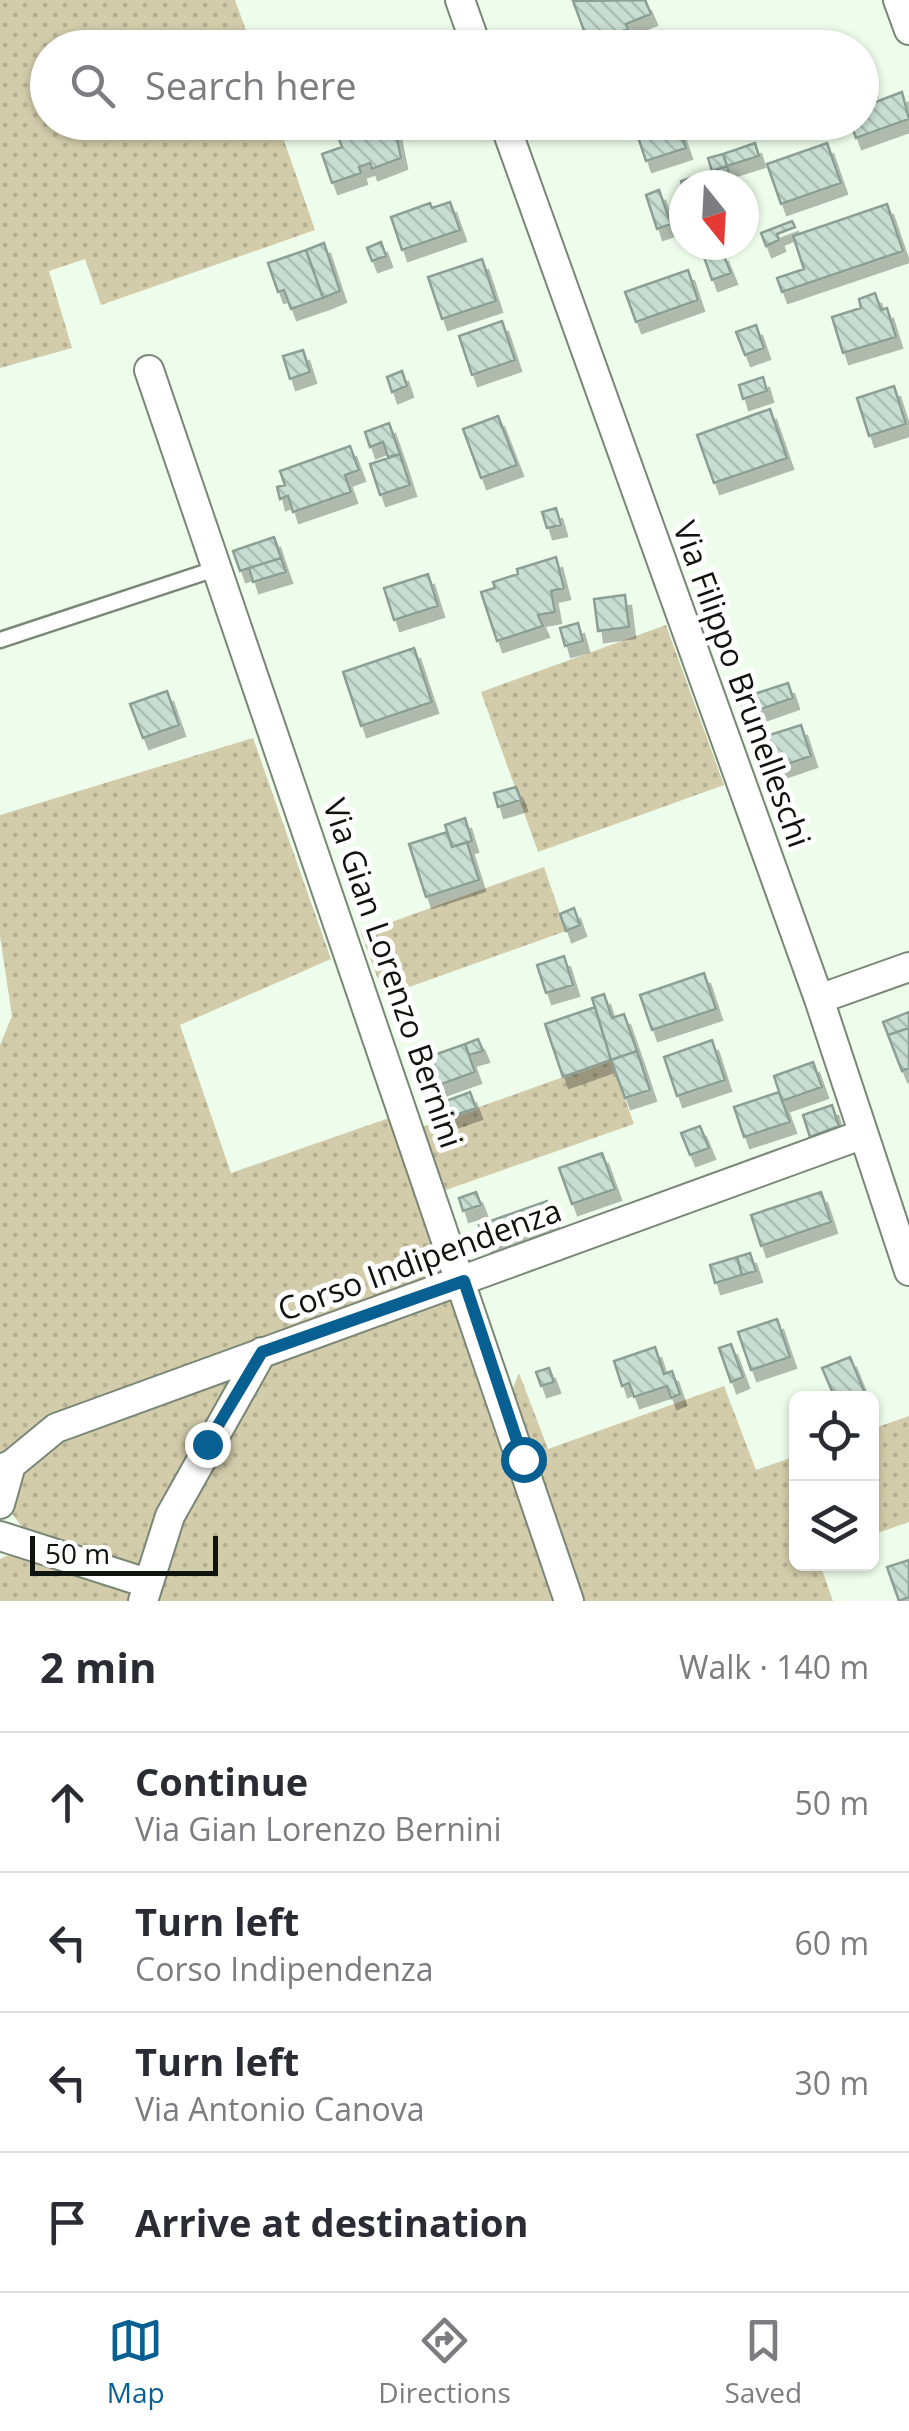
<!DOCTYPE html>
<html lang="en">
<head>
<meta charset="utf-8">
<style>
  body { margin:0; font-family:"Open Sans",sans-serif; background:#f7f7f7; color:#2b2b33 }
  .controls { position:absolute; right:30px; bottom:30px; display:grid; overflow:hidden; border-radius:15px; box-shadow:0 2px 8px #0004 }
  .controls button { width:90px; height:90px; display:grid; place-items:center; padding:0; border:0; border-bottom:2px solid #e1e1e2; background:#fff; color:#2b2b33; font:50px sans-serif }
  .compass { position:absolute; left:669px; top:170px; width:90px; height:90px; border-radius:50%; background:#fff; box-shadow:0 2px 8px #0004; rotate:162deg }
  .scale { position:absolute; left:30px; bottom:25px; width:188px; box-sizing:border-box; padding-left:10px; border:5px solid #0f140e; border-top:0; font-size:28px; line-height:35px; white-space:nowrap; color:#0f140e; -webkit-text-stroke:8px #fff; paint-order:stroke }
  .stop { position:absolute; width:30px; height:30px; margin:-22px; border:8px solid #085f91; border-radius:50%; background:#fff }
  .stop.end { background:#085f91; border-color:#fff; box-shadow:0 2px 10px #0008 }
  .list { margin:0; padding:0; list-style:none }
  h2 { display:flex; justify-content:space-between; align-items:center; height:130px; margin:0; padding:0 40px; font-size:42px }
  h2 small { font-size:32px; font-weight:400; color:#7c7c81 }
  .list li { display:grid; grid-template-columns:65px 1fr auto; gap:30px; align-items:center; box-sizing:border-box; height:140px; padding:0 40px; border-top:2px solid #e1e1e2 }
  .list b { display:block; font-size:38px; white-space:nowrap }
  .list p { margin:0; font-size:32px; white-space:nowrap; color:#7c7c81 }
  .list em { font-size:32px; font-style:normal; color:#7c7c81 }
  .icon { flex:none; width:55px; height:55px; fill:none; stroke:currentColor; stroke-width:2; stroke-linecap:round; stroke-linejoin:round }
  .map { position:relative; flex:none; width:909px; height:1601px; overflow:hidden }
  .search { position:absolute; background:#fff; box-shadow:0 2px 8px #0004; left:30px; right:30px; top:30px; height:110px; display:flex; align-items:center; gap:25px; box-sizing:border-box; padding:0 35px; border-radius:55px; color:#7c7c81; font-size:38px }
  .sheet { height:690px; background:#fff }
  nav { display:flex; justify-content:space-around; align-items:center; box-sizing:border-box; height:140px; border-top:2px solid #e1e1e2; background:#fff; font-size:28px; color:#7c7c81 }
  nav a { display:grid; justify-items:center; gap:5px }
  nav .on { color:#085f91 }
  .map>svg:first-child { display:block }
</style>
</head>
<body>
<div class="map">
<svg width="909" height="1601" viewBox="0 0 909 1601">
  <defs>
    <pattern id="grass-dots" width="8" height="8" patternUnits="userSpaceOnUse" patternTransform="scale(2.5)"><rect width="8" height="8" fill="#d2ccaa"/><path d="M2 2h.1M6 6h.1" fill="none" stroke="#b3ae91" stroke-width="1.8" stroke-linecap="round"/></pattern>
    <pattern id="building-back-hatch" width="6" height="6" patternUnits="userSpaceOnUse" patternTransform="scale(2.5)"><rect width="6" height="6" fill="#c8ded2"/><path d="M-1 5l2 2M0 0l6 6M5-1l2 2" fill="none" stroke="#abbeb3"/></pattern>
    <filter id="shadow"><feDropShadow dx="6" dy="11" stdDeviation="0" flood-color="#0004"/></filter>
  </defs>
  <rect width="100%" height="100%" fill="#eefdeb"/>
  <path fill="url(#grass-dots)" d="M0 0H235L252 47 48 48V122L278 123 315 230 101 305 85 259 49 271 72 348 0 368Z
    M666 625 724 785 538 852 481 692Z
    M253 738 331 959 180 1025 231 1173 389 1118 447 1278 0 1458V1045L12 1016 0 936V815Z
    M544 867 566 931 384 996 361 933Z
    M611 1060 634 1124 443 1191 420 1128Z
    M452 1293 559 1601H156L181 1519 260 1374 281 1352Z
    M519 1373 548 1449 724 1386 756 1470 796 1456V1564H820L833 1601H575L516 1411 513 1388Z
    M234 1377 144 1562 134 1567 28 1535 7 1507C32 1420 157 1402 234 1377Z
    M909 1416V1522L872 1535V1429Z
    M15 1552 124 1585 134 1601H0V1559Z"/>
  <path fill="url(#building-back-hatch)" stroke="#8b9f94" stroke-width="2.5" filter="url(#shadow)" d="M645 0 651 14 626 24 628 29 589 44 573 1Z
    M862 56 871 86 862 89Z
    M902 92 909 119 856 138 850 122H862V107Z
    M677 122 686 148 646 161 637 134Z
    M333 123H394L401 158 372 169 370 163 359 167 361 173 332 183 322 154 342 147Z
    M755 143 759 156 727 166 723 154Z
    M827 143 841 183 781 204 767 164Z
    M723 154 727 166 712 171 708 158Z
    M727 166 733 185H684V192L681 181Z
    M659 190 671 224 657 229 646 195Z
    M450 202 460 230 402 250 391 217 430 203 432 208Z
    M887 204 903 251 782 292 777 278 804 269 793 236Z
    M792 221 795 227 777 234 779 240 766 246 761 233Z
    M381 242 386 256 372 261 367 248Z
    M324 243 340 291 323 298 306 250Z
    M306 250 323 298 291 309 284 290 278 292 268 263Z
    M722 251 731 273 712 280 704 257Z
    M482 259 496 301 442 319 428 277Z
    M688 270 698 300 636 322 625 292Z
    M875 293 881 310 887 308 896 337 843 353 832 317 861 308 859 299Z
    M502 321 515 360 472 375 459 336Z
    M756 325 764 348 745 355 736 332Z
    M303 350 310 372 290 379 283 356Z
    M402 371 407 386 392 392 387 377Z
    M763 377 767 391 743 399 739 385Z
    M894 386 906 424 869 436 857 398Z
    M770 409 787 458 714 483 697 435Z
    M498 416 517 465 481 478 463 429Z
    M389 423 400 454 388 457 383 442 370 447 365 432Z
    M350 446 359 470 345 475 351 492 293 512 288 496 280 499 277 487 285 485 280 471Z
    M400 454 410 485 380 495 370 464Z
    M556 508 561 525 547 528 542 512Z
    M274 537 281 558 240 571 233 551Z
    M556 557 564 588 551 591 555 612 538 615 543 626 497 641 481 592 495 588 493 582 518 574 517 569Z
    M281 558 286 572 253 582 249 568Z
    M428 574 438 606 394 620 384 588Z
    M625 595 629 627 598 631 594 599Z
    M578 623 583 641 565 646 560 628Z
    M414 648 432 702 361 726 343 672Z
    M788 683 793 698 744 715 739 699Z
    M167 691 179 725 143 738 130 704Z
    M801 725 811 756 773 769 763 737Z
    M516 787 521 800 498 807 494 793Z
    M465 818 472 841 452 847 445 825Z
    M447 832 452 847 467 842 479 880 426 897 409 844Z
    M574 908 580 925 566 931 560 914Z
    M564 956 573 985 546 993 537 965Z
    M704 973 716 1009 652 1030 640 995Z
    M604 994 612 1018 624 1014 637 1051 611 1060 592 998Z
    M595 1007 611 1060 563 1077 545 1024Z
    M909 1012V1028L888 1035 883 1022Z
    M909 1028V1068L902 1071 888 1035Z
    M478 1039 483 1051 469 1055 465 1044Z
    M712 1040 725 1080 677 1096 664 1057Z
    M465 1044 475 1072 428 1089 417 1061Z
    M637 1051 650 1090 625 1098 611 1060Z
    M813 1062 822 1087 782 1101 774 1076Z
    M470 1092 476 1108 436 1122 430 1107Z
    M779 1092 790 1122 744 1137 734 1107Z
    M832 1105 839 1126 810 1137 803 1115Z
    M700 1126 709 1148 690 1155 681 1133Z
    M602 1153 615 1189 572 1204 559 1168Z
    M476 1192 481 1205 463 1211 459 1198Z
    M821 1192 831 1222 761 1246 751 1215Z
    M547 1201 555 1224 487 1247 479 1225Z
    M750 1253 756 1271 742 1275 737 1257Z
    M737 1257 742 1275 715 1283 710 1265Z
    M777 1319 790 1357 751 1370 738 1332Z
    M731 1344 743 1377 731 1382 719 1348Z
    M655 1347 664 1374 672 1371 680 1394 671 1398 667 1386 634 1397 629 1383 622 1386 614 1361Z
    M850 1357 867 1398H835L822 1368Z
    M549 1368 554 1382 541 1386 536 1372Z
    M909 1560V1597L899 1601 887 1567Z"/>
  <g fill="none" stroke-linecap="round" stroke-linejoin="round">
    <g stroke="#798776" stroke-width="19">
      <path id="service" d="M0 640 218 568"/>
    </g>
    <g stroke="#798776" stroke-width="32">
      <path id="minor" d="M460 0 477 48
        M898 0 909 30
        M504 122 819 999 909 1271
        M149 370 569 1601
        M819 999 909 967
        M0 1469 11 1465 56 1428 861 1135
        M0 1504 11 1465
        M0 1536 147 1583
        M143 1601 170 1516 262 1352"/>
    </g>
    <use href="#service" stroke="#fff" stroke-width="14"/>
    <use href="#minor" stroke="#fff" stroke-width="28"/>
  </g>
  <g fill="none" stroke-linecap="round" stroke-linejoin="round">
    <path stroke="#085f91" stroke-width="12" d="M207 1444 262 1352 464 1281 523 1459"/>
  </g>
  <g text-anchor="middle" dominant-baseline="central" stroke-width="10" stroke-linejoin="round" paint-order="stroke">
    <g font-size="32" fill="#0f140e" stroke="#fff">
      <text transform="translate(743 684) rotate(70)">Via Filippo Brunelleschi</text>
      <text transform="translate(394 973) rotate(71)">Via Gian Lorenzo Bernini</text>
      <text transform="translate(419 1259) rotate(-20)">Corso Indipendenza</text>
    </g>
  </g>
</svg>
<div class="controls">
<button><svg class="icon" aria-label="locate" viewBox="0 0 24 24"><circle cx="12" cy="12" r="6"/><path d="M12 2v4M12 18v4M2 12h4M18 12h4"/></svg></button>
<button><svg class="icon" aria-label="layers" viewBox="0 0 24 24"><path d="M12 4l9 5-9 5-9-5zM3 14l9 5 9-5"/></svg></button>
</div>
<svg class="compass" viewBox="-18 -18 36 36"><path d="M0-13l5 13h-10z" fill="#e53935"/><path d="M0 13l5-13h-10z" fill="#7c7c81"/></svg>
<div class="scale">50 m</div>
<div class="stop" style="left:523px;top:1459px"></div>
<div class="stop end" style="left:207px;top:1444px"></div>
<div class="search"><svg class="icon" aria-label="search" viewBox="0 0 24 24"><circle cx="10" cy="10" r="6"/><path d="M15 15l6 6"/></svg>Search here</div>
</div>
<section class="sheet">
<h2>2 min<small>Walk · 140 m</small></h2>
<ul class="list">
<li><svg class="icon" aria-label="ahead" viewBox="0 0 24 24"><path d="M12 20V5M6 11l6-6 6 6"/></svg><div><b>Continue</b><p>Via Gian Lorenzo Bernini</p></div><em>50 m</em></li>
<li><svg class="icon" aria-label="left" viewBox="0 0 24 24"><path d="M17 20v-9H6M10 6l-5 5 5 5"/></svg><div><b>Turn left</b><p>Corso Indipendenza</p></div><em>60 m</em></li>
<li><svg class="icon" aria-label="left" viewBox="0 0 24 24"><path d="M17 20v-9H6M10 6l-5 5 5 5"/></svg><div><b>Turn left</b><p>Via Antonio Canova</p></div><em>30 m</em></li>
<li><svg class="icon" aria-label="arrive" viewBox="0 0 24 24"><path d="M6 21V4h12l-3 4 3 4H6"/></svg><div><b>Arrive at destination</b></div></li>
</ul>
</section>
<nav>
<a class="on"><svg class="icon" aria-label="map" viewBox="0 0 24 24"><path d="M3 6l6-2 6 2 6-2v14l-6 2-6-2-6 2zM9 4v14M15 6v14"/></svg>Map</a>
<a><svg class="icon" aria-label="directions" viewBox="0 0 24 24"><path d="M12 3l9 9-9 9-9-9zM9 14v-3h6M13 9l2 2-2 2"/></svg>Directions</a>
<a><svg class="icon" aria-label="saved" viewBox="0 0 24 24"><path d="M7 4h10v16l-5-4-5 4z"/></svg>Saved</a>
</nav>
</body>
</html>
